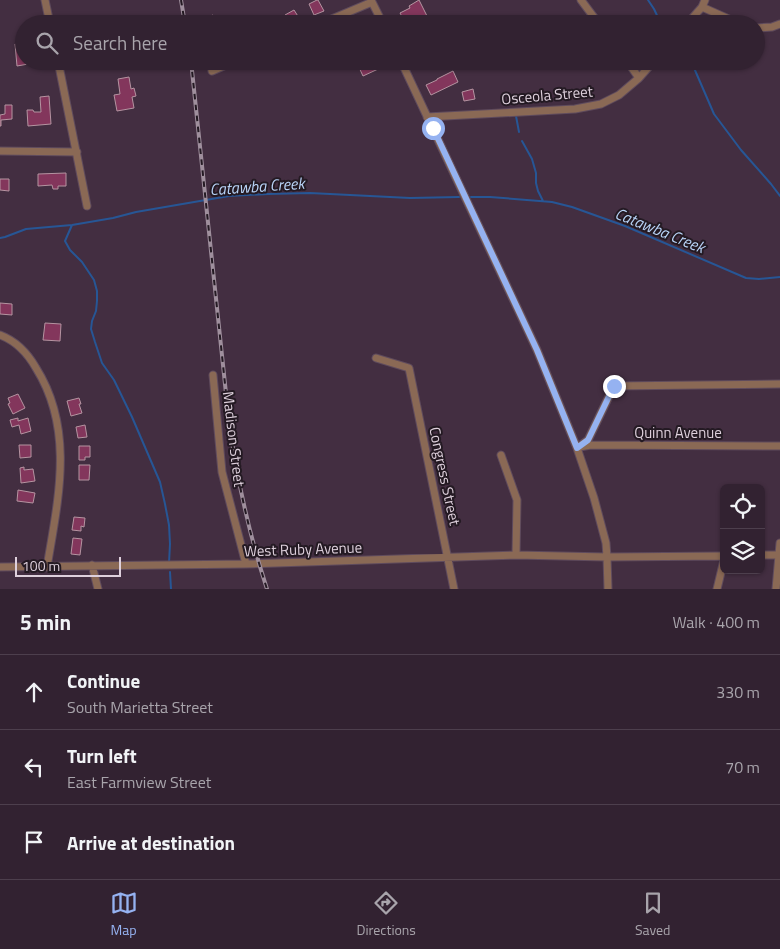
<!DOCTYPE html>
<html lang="en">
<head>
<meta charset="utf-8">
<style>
  body { margin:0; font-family:"Titillium Web",sans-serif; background:#3d2f3d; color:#f1f3f6 }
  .controls { position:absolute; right:15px; bottom:15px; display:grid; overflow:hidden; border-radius:8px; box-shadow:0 1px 4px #0004 }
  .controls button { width:45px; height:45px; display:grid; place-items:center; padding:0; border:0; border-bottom:1px solid #4d3f4d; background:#322231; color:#f1f3f6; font:25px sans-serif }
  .scale { position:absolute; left:15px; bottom:12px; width:106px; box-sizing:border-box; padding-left:5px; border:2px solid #ded0dc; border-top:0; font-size:14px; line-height:18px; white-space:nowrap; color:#ded0dc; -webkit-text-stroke:4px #241a23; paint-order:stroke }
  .stop { position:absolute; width:15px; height:15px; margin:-11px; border:4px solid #95b2f1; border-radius:50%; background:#fff }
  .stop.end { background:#95b2f1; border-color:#fff; box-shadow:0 1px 5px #0008 }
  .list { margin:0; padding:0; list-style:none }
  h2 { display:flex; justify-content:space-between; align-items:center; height:65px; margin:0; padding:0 20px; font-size:21px }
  h2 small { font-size:16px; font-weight:400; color:#a8a4ab }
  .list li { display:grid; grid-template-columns:32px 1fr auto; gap:15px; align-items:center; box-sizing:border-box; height:75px; padding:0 20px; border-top:1px solid #4d3f4d }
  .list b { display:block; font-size:19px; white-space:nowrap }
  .list p { margin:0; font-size:16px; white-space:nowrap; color:#a8a4ab }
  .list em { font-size:16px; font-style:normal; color:#a8a4ab }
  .icon { flex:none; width:28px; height:28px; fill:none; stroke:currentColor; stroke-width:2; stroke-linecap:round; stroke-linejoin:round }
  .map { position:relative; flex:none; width:780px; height:589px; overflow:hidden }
  .search { position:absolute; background:#322231; box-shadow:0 1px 4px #0004; left:15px; right:15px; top:15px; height:55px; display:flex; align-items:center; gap:12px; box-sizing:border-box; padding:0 18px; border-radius:28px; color:#a8a4ab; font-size:19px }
  .sheet { height:290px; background:#322231 }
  nav { display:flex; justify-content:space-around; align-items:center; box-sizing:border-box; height:70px; border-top:1px solid #4d3f4d; background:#322231; font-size:14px; color:#a8a4ab }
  nav a { display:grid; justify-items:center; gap:2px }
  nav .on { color:#95b2f1 }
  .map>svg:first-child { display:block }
</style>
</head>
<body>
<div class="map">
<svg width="780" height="589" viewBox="0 0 780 589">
  <rect width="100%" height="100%" fill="#432e41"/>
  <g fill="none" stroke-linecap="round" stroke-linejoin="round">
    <path stroke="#275695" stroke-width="2" d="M648 0 654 9 661 24
      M691 61 714 114 741 150 771 184 780 196
      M516 116 519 132
      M522 141 532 159 536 173V183L538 191 543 201
      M471 197H490L552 202 572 207 625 226 746 278 759 279 780 277
      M72 225 65 241 70 250 82 262 94 280 97 291V301L96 311 92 321 91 329 95 342 102 363 114 380 132 417 160 482 165 504 169 525 170 544 169 563
      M0 238 5 237 26 229 72 225 113 218 136 212 229 196 268 194 310 193 410 198 459 197
      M170 572 171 589"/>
  </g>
  <path fill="#83365c" stroke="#b594a1" d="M317 0H318L324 11 314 15 309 4Z
    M419 0 431 24H406L400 13 410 8 409 6Z
    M294 10 301 21 296 24H290L285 15Z
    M213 15 215 20 207 23 205 18Z
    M24 36V61H34V63L17 66 15 44H18L17 37Z
    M356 61H388L389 64 363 76Z
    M453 71 458 82 431 95 426 85 437 80V79Z
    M129 77 131 89 134 88 136 96 132 97 134 108 117 111 114 95 120 94 118 79Z
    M473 89 475 99 464 101 462 92Z
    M49 96 51 124 28 126 27 110H33L34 112H41L40 97Z
    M5 105H12V119L1 120V126H0V115L5 114Z
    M66 173V186H58V189H53L52 185 38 186V174Z
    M0 179H9V191L0 190Z
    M0 303 12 304V315L0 314Z
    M45 323 61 324 60 341 43 340Z
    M18 394 25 408 13 414 8 404 10 403 8 398Z
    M79 398 81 404H79L82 413 71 416 67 401Z
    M18 418V421L28 418 31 431 21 434 19 425 12 427 10 420Z
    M85 425 87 437 78 438 76 427Z
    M19 445H31V457L20 458Z
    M79 446H90V457H85V460H79Z
    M79 465H90L89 480H79Z
    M24 467V470L33 469 35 481 21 483 20 468Z
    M18 490 35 493 33 503 17 501Z
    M74 517 85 518 84 527 81 526V531L72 530Z
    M73 538 82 539 80 555 71 554Z"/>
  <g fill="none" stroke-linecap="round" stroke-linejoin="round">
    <g stroke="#5f4b5d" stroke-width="9">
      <path id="minor" d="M45 0 50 24
        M371 0 383 24
        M581 0 599 24
        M702 7 740 24
        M320 24 372 2
        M687 24 702 7 705 0
        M756 28 772 27 780 24
        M58 61 87 206
        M401 61 537 350 577 448 594 498 606 543 607 557 608 589
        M627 61 639 78
        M212 71 235 61
        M427 117 575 109 601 104 619 95 639 78 654 61
        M0 151 77 152
        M0 335C16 341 28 354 36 368 75 430 58 500 47 567
        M376 358 409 368 454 589
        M213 375 222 472 246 564
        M579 447 591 445 780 446
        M577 448 588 440 614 386 780 384
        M501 455 517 500 516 555
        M761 555H779
        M92 565 98 589
        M0 567 246 564 516 555 607 557 724 556
        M717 589 724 560
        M776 589 780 543"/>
    </g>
    <use href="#minor" stroke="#8a6955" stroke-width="7"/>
    <g stroke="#9f8f9d" stroke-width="4">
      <path id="rail" d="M181 0 185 24
        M191 61 229 422C237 479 249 534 267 589"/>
    </g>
    <use href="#rail" stroke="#241a23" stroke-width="2" stroke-dasharray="5.5" stroke-linecap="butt"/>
  </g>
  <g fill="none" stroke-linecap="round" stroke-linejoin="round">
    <path stroke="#95b2f1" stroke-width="6" d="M433 128 537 350 577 448 588 440 614 386"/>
  </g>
  <g text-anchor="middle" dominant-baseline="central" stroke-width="4" stroke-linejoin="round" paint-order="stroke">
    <g font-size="15" fill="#ded0dc" stroke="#241a23">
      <text transform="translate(547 95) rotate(-5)">Osceola Street</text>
      <text x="678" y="432">Quinn Avenue</text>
      <text transform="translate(234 439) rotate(83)">Madison Street</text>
      <text transform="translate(445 476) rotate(78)">Congress Street</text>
      <text transform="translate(303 549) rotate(-2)">West Ruby Avenue</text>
    </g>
    <g font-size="16" font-style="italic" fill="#b8d3f7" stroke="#241a23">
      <text transform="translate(257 186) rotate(-4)">Catawba Creek</text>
      <text transform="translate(660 230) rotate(22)">Catawba Creek</text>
    </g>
  </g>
</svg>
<div class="controls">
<button><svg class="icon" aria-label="locate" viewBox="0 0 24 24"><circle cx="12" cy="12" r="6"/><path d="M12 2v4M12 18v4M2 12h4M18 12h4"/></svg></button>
<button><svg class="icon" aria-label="layers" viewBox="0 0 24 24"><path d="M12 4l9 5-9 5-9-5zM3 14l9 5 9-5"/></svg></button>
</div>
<div class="scale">100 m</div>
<div class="stop" style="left:433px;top:128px"></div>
<div class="stop end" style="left:614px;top:386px"></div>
<div class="search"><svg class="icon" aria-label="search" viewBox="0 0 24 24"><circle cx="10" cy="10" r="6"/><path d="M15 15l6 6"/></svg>Search here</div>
</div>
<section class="sheet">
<h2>5 min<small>Walk · 400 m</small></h2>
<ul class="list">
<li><svg class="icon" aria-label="ahead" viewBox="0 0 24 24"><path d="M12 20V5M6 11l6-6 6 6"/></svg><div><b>Continue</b><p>South Marietta Street</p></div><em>330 m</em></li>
<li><svg class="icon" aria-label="left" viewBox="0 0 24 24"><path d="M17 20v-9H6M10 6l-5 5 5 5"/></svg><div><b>Turn left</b><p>East Farmview Street</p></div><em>70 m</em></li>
<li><svg class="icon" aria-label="arrive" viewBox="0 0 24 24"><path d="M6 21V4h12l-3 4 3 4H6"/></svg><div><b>Arrive at destination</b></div></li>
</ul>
</section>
<nav>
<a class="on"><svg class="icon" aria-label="map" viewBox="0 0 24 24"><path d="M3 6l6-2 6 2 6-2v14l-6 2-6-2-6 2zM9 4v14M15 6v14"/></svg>Map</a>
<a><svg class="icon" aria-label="directions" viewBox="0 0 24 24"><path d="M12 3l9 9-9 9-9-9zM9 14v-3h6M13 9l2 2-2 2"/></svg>Directions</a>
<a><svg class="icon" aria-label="saved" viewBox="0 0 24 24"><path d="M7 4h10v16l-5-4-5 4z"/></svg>Saved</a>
</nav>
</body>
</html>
